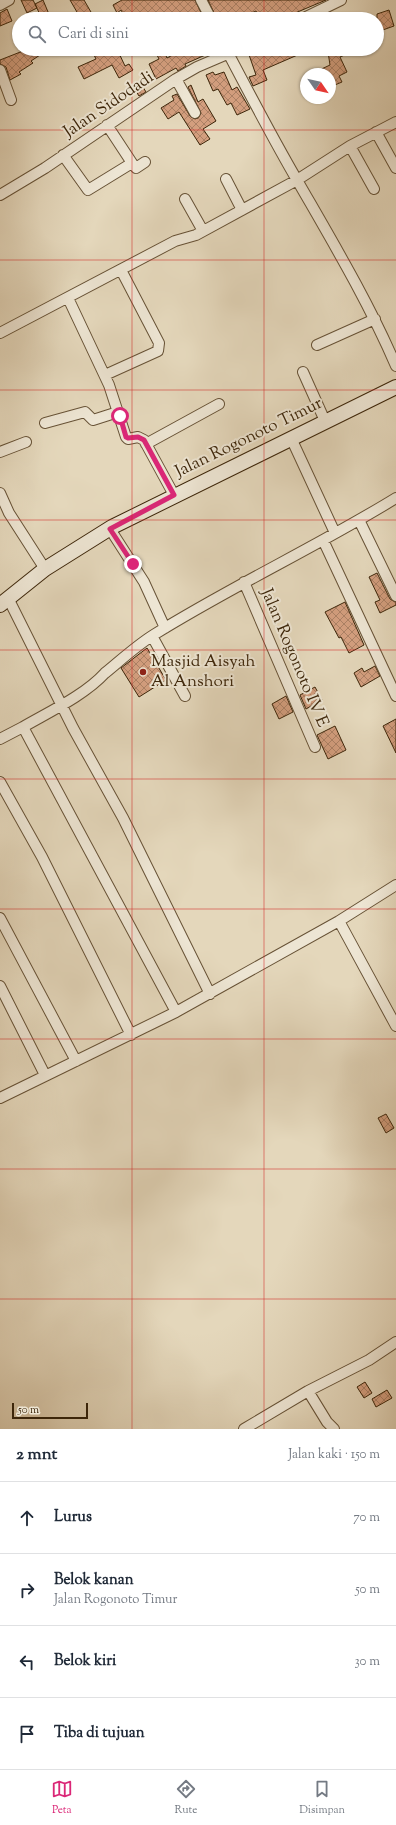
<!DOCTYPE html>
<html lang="id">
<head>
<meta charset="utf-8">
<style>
  body { margin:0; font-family:"Sorts Mill Goudy",serif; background:#f6f6f7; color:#1f2937 }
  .compass { position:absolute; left:300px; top:68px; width:36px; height:36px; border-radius:50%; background:#fff; box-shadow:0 1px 3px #0004; rotate:124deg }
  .scale { position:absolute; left:12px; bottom:10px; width:76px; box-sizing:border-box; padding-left:4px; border:2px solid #3d260a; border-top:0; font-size:11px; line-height:14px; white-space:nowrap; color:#3d260a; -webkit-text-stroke:3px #ede5d3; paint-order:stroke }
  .stop { position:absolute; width:12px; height:12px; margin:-9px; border:3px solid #db2777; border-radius:50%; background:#fff }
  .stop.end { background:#db2777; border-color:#fff; box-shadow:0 1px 4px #0008 }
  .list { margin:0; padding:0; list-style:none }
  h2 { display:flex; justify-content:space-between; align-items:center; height:52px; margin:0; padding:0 16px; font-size:17px }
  h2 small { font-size:13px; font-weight:400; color:#747a83 }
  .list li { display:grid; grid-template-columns:26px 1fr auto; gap:12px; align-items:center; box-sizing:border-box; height:72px; padding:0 16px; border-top:1px solid #e0e1e3 }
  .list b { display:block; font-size:15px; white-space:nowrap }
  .list p { margin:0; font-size:13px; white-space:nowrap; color:#747a83 }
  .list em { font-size:13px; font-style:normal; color:#747a83 }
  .icon { flex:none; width:22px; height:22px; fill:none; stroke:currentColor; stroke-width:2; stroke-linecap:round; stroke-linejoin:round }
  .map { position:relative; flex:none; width:396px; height:1429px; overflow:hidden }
  .search { position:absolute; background:#fff; box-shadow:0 1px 3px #0004; left:12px; right:12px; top:12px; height:44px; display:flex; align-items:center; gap:10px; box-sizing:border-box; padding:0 14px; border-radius:22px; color:#747a83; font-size:15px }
  .sheet { height:340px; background:#fff }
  nav { display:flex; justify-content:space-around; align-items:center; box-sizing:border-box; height:56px; border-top:1px solid #e0e1e3; background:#fff; font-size:11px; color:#747a83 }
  nav a { display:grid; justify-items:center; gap:2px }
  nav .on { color:#db2777 }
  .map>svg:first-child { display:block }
</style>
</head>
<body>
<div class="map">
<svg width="396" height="1429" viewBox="0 0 396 1429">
  <defs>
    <pattern id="building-cross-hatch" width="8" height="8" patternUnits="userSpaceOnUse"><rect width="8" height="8" fill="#d39e7e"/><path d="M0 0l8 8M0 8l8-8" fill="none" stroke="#ac8165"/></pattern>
  </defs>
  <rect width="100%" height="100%" fill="#e4d7bb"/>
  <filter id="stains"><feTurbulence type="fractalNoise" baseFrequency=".005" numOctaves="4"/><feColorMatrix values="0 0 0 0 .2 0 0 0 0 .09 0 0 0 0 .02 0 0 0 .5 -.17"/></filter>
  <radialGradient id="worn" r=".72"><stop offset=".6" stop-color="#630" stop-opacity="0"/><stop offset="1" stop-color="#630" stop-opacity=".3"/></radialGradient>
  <path fill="url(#building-cross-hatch)" stroke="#3d260a" d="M21 0H33L37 8 27 13Z
    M43 0 51 19H42L35 4Z
    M70 0H84L95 19H81Z
    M122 0H195L204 19H149L147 14 139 19H126L121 10 117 13 113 5Z
    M208 0H326L288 16 290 19H260L256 11 238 19H217Z
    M7 9 12 21 0 26V13Z
    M389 10 394 26 377 32V14Z
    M28 49H36L40 55 31 61 33 63 19 72 21 74 10 80 6 67 0 64V60Z
    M91 49H117L125 66 129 64 133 70 119 78 112 65 84 79 78 67 96 59Z
    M154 49H163L167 58 184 49H219L185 64 186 66 178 71 176 68 156 79 149 64 159 59Z
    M247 49H309V50L263 70 267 80 253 86 249 77 256 75Z
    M334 49H359L340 57 347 72 339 76 342 82 330 87V74H311L330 65 328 52Z
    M213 72 215 75 224 72 232 90 237 87 250 109 237 115 231 103 227 105 218 89 213 91 206 75Z
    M141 84 146 92 139 96 134 88Z
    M191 85 198 102 203 99 216 121 203 129 210 139 200 145 179 112 168 119 161 108 174 100 172 96 177 94 190 116 195 119 198 118 201 113 188 87Z
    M377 573 390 599 396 602V605L380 613 375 602 380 600 369 577Z
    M345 602 364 645 349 653 341 637 339 638 325 612Z
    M147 648 166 680 139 697 121 668Z
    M375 666 380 676 361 687 354 673 362 668 364 672Z
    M315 687 322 700 306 709 300 695Z
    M286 696 293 712 279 719 272 704Z
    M396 719V753L383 726Z
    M335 726 346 750 328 759 317 735Z
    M386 1114 394 1128 386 1133 378 1118Z
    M365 1382 372 1393 364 1398 357 1387Z
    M387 1390 392 1398 376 1407 372 1399Z"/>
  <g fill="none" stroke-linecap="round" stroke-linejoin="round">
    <g stroke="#675236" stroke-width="12">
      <path id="minor" d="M201 0 211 19
        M0 5 9 0
        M302 19 341 0
        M226 49C249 93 272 137 297 180 332 241 368 301 396 366
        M0 70 11 100
        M176 79 195 113
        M376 132 396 168
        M350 146 374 189
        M63 155 88 190 132 163 107 125
        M132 163 136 168 145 162
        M226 179 242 210
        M0 195 45 168 176 79 197 67 239 49
        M185 199 203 231
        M68 298 109 385 126 437 128 439 138 437 144 440 174 495
        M0 333 175 241 196 235 297 180 350 146 396 122
        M317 345 375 319
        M303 372 325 421
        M105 375 158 351 159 343 121 270
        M45 423 85 412 93 420 118 412
        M291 438 335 533
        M146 444 219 404
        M0 452 26 442
        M0 493 9 513 45 569
        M396 498C318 546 234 585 155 634 137 645 121 660 105 673 85 695 49 712 23 727L176 1012 339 921 396 1026
        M359 520 396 596
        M110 529 144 582 165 628
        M323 540 396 696
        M244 582 315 747
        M8 598 73 728 123 818 210 994
        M152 636 185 696
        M0 739 23 727
        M0 782 42 857 131 1035
        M0 918 76 1061
        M339 921 396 885
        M0 986 45 1075
        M0 1098 176 1012
        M308 1391 327 1422 334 1429
        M244 1429 308 1391 369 1360 396 1342"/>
    </g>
    <g stroke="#3d260a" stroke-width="16">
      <path id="secondary" d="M0 605 45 569 112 527 396 387"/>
    </g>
    <use href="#minor" stroke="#ede5d3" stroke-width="10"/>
    <use href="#secondary" stroke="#ede5d3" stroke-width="14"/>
  </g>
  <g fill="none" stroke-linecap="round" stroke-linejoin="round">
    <path stroke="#db2777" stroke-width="5" d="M120 416 126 437 128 438 138 437 144 440 174 495 110 529 133 564"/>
  </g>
  <path fill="none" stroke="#d62828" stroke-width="1" stroke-opacity="0.55" d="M132 0V19M264 0V19M132 49V1429M264 49V1429M0 130H396M0 260H396M0 390H396M0 520H396M0 650H396M0 779H396M0 909H396M0 1039H396M0 1169H396M0 1299H396"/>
  <circle fill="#8f2418" stroke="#ede5d3" stroke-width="1.5" cx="143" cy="672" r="4"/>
  <g text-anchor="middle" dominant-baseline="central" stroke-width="4" stroke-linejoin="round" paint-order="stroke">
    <g font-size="17" fill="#3d260a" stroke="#ede5d3">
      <text transform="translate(109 105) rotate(-34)">Jalan Sidodadi</text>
      <text transform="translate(249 438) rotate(-26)">Jalan Rogonoto Timur</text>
      <text transform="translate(294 658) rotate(67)">Jalan Rogonoto IV E</text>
    </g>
    <g font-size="17" fill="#3d260a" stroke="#ede5d3" text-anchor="start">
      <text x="151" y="662">Masjid Aisyah<tspan x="151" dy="20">Al Anshori</tspan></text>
    </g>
  </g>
  <rect width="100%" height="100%" filter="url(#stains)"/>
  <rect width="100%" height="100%" fill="url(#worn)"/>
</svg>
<svg class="compass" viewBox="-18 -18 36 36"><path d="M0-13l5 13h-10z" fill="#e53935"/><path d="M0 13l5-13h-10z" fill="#747a83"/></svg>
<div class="scale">50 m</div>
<div class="stop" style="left:120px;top:416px"></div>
<div class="stop end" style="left:133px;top:564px"></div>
<div class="search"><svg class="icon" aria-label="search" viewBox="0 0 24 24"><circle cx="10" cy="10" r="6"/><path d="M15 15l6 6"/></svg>Cari di sini</div>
</div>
<section class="sheet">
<h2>2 mnt<small>Jalan kaki · 150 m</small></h2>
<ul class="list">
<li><svg class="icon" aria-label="ahead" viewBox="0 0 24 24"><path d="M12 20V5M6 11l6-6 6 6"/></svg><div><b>Lurus</b></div><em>70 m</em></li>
<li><svg class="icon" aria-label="right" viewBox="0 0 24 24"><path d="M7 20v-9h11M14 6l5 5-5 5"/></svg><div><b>Belok kanan</b><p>Jalan Rogonoto Timur</p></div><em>50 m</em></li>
<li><svg class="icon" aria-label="left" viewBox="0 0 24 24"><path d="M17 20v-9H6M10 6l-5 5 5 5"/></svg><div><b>Belok kiri</b></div><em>30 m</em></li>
<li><svg class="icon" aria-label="arrive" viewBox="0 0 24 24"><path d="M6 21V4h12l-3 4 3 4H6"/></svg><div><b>Tiba di tujuan</b></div></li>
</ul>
</section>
<nav>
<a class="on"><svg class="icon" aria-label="map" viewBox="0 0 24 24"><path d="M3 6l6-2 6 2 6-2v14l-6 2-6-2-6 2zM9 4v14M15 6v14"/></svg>Peta</a>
<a><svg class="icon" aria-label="directions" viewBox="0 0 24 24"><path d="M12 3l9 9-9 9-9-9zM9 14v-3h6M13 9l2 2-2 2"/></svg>Rute</a>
<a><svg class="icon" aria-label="saved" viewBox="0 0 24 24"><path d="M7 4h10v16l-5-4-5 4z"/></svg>Disimpan</a>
</nav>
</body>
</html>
